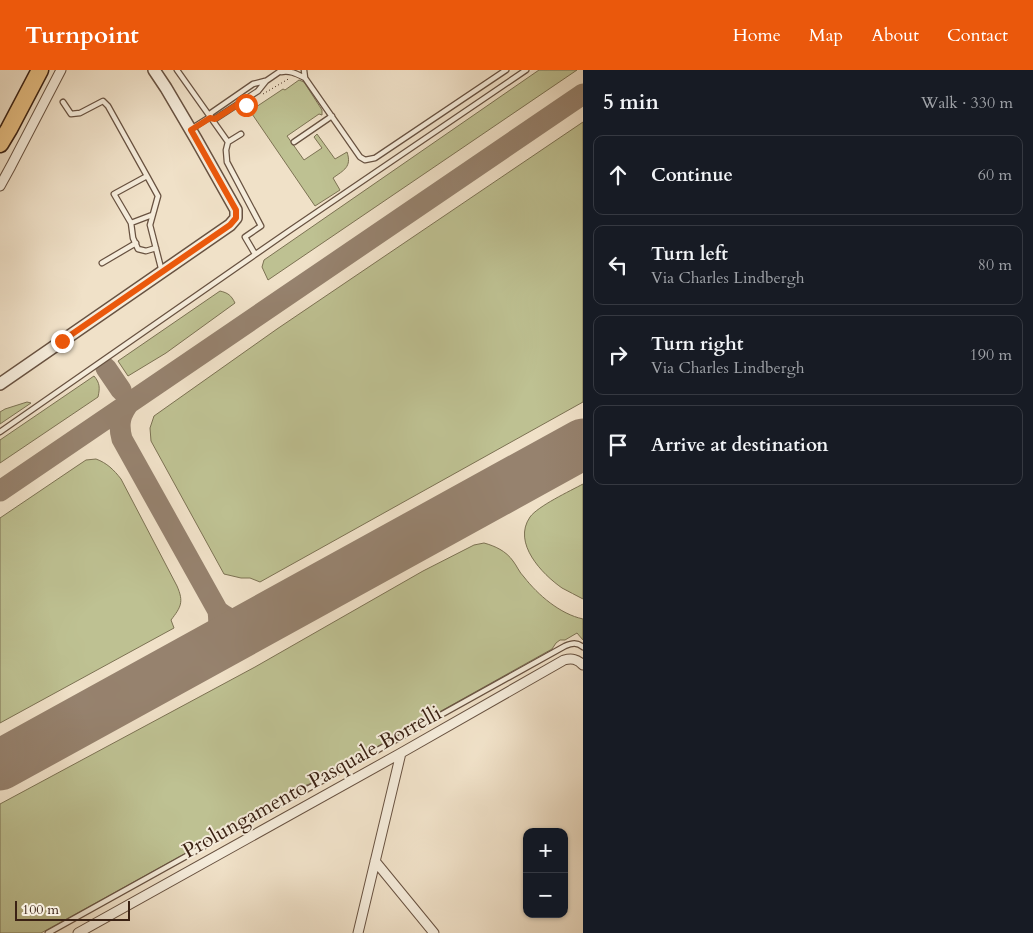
<!DOCTYPE html>
<html lang="en">
<head>
<meta charset="utf-8">
<style>
  body { margin:0; font-family:Cardo,serif; background:#20242c; color:#f1f3f6 }
  .controls { position:absolute; right:15px; bottom:15px; display:grid; overflow:hidden; border-radius:10px; box-shadow:0 1px 4px #0004 }
  .controls button { width:45px; height:45px; display:grid; place-items:center; padding:0; border:0; border-bottom:1px solid #363941; background:#171b24; color:#f1f3f6; font:25px sans-serif }
  .scale { position:absolute; left:15px; bottom:12px; width:115px; box-sizing:border-box; padding-left:5px; border:2px solid #3b2214; border-top:0; font-size:14px; line-height:18px; white-space:nowrap; color:#3b2214; -webkit-text-stroke:4px #f5ecdb; paint-order:stroke }
  .stop { position:absolute; width:15px; height:15px; margin:-11px; border:4px solid #ea580c; border-radius:50%; background:#fff }
  .stop.end { background:#ea580c; border-color:#fff; box-shadow:0 1px 5px #0008 }
  .list { margin:0; padding:0; list-style:none }
  h2 { display:flex; justify-content:space-between; align-items:center; height:65px; margin:0; padding:0 20px; font-size:21px }
  h2 small { font-size:16px; font-weight:400; color:#9ea1a6 }
  .list li { display:grid; grid-template-columns:32px 1fr auto; gap:15px; align-items:center; box-sizing:border-box; height:80px; margin:0 10px 10px; padding:0 10px; border:1px solid #363941; border-radius:10px }
  .list b { display:block; font-size:19px; white-space:nowrap }
  .list p { margin:0; font-size:16px; white-space:nowrap; color:#9ea1a6 }
  .list em { font-size:16px; font-style:normal; color:#9ea1a6 }
  .icon { flex:none; width:28px; height:28px; fill:none; stroke:currentColor; stroke-width:2; stroke-linecap:round; stroke-linejoin:round }
  .map { position:relative; flex:none; width:583px; height:863px; overflow:hidden }
  header { display:flex; align-items:center; gap:30px; box-sizing:border-box; height:70px; padding:0 25px; background:#ea580c; color:#fff }
  header strong { font-size:24px }
  nav { display:flex; gap:28px; margin-inline-start:auto; font-size:18px }
  main { display:flex }
  aside { flex:1; background:#171b24 }
  .map>svg:first-child { display:block }
</style>
</head>
<body>
<header>
<strong>Turnpoint</strong>
<nav><a>Home</a><a>Map</a><a>About</a><a>Contact</a></nav>
</header>
<main>
<div class="map">
<svg width="583" height="863" viewBox="0 0 583 863">
  <rect width="100%" height="100%" fill="#f0e1c8"/>
  <filter id="stains"><feTurbulence type="fractalNoise" baseFrequency=".004" numOctaves="4"/><feColorMatrix values="0 0 0 0 .2 0 0 0 0 .09 0 0 0 0 .02 0 0 0 .5 -.17"/></filter>
  <radialGradient id="worn" r=".72"><stop offset=".6" stop-color="#630" stop-opacity="0"/><stop offset="1" stop-color="#630" stop-opacity=".3"/></radialGradient>
  <path fill="#bec192" stroke="#7c7253" d="M539 0H577L268 210 262 197 264 190Z
    M299 10 304 12 322 40V45L319 44 287 66 304 90 322 78 314 67 317 64 335 89 347 82C352 97 344 100 333 108L340 120 315 136 250 41 283 19 285 20Z
    M583 52V332L260 512 250 508H241L224 504 151 371 150 358 154 346 277 259Z
    M220 221C228 223 231 225 235 233L166 283 128 306 118 291Z
    M94 306C100 313 100 318 98 327L0 393V370Z
    M27 332 31 333 0 354V342L5 339Z
    M96 389C107 393 114 400 121 409L177 516C184 532 181 537 171 550L174 558 0 653V448L77 396 86 390Z
    M583 414V529C576 525 569 522 562 518 542 504 512 473 530 447 538 436 570 421 583 414Z
    M484 473C495 476 506 481 513 491 517 496 519 502 524 507 538 525 560 544 583 549V570L577 563 565 570H560L556 573 552 579 314 712 290 722 257 744 41 863H0V734L255 597 423 501 474 475Z"/>
  <g fill="none" stroke-linecap="round" stroke-linejoin="round">
    <path stroke="#96826e" stroke-width="21" d="M106 298 121 320
      M130 332C120 344 118 354 122 369L218 541C221 565 215 567 201 584
      M0 421 583 24
      M218 541C236 555 244 554 266 549"/>
    <path stroke="#96826e" stroke-width="51" d="M0 695 583 374"/>
    <g stroke="#685241" stroke-width="7">
      <path id="service" d="M177 0 228 72 241 64
        M281 2C290 0 297 4 305 8L304 0
        M305 8 360 87 365 90 375 88 506 0
        M63 32 71 44 80 43 103 31 108 36 147 106
        M210 47 211 43 253 14 265 11
        M191 59 210 47 215 49 258 21 266 11 282 0
        M228 72 226 80 227 92 261 156 245 167 255 184
        M294 72 332 46
        M131 153 152 145
        M156 178 146 181 138 179 133 168 131 153 114 124 147 106 158 126 150 155 162 202
        M102 193 136 173
        M0 362 289 161 526 0
        M48 863 565 576C572 573 577 572 583 577"/>
    </g>
    <g stroke="#685241" stroke-width="11">
      <path id="minor" d="M0 116 11 96 61 0
        M375 791 434 863
        M78 863 401 683 564 590C572 588 577 589 583 595
        M358 863 401 683"/>
    </g>
    <g stroke="#685241" stroke-width="14">
      <path id="tertiary" d="M0 314 230 155 236 148V140L196 69 166 18 154 0"/>
    </g>
    <g stroke="#3b2214" stroke-width="19">
      <path id="motorway" d="M0 74 9 59 40 0"/>
    </g>
    <path stroke="#3b2214" stroke-width="1" stroke-dasharray="1 2.5" stroke-linecap="butt" d="M263 24 290 8"/>
    <use href="#service" stroke="#f5ecdb" stroke-width="4.5"/>
    <use href="#minor" stroke="#f5ecdb" stroke-width="9"/>
    <use href="#tertiary" stroke="#f5ecdb" stroke-width="11"/>
    <use href="#motorway" stroke="#e8c084" stroke-width="16"/>
  </g>
  <g fill="none" stroke-linecap="round" stroke-linejoin="round">
    <path stroke="#ea580c" stroke-width="6" d="M62 271 230 155 236 148V140L191 60 210 48 215 49 243 31 246 35"/>
  </g>
  <g text-anchor="middle" dominant-baseline="central" stroke-width="4" stroke-linejoin="round" paint-order="stroke">
    <g font-size="21" fill="#3b2214" stroke="#f5ecdb">
      <text transform="translate(312 712) rotate(-29)">Prolungamento Pasquale Borrelli</text>
    </g>
  </g>
  <rect width="100%" height="100%" filter="url(#stains)"/>
  <rect width="100%" height="100%" fill="url(#worn)"/>
</svg>
<div class="controls">
<button>+</button>
<button>−</button>
</div>
<div class="scale">100 m</div>
<div class="stop" style="left:246px;top:35px"></div>
<div class="stop end" style="left:62px;top:271px"></div>
</div>
<aside>
<h2>5 min<small>Walk · 330 m</small></h2>
<ul class="list">
<li><svg class="icon" aria-label="ahead" viewBox="0 0 24 24"><path d="M12 20V5M6 11l6-6 6 6"/></svg><div><b>Continue</b></div><em>60 m</em></li>
<li><svg class="icon" aria-label="left" viewBox="0 0 24 24"><path d="M17 20v-9H6M10 6l-5 5 5 5"/></svg><div><b>Turn left</b><p>Via Charles Lindbergh</p></div><em>80 m</em></li>
<li><svg class="icon" aria-label="right" viewBox="0 0 24 24"><path d="M7 20v-9h11M14 6l5 5-5 5"/></svg><div><b>Turn right</b><p>Via Charles Lindbergh</p></div><em>190 m</em></li>
<li><svg class="icon" aria-label="arrive" viewBox="0 0 24 24"><path d="M6 21V4h12l-3 4 3 4H6"/></svg><div><b>Arrive at destination</b></div></li>
</ul>
</aside>
</main>
</body>
</html>
